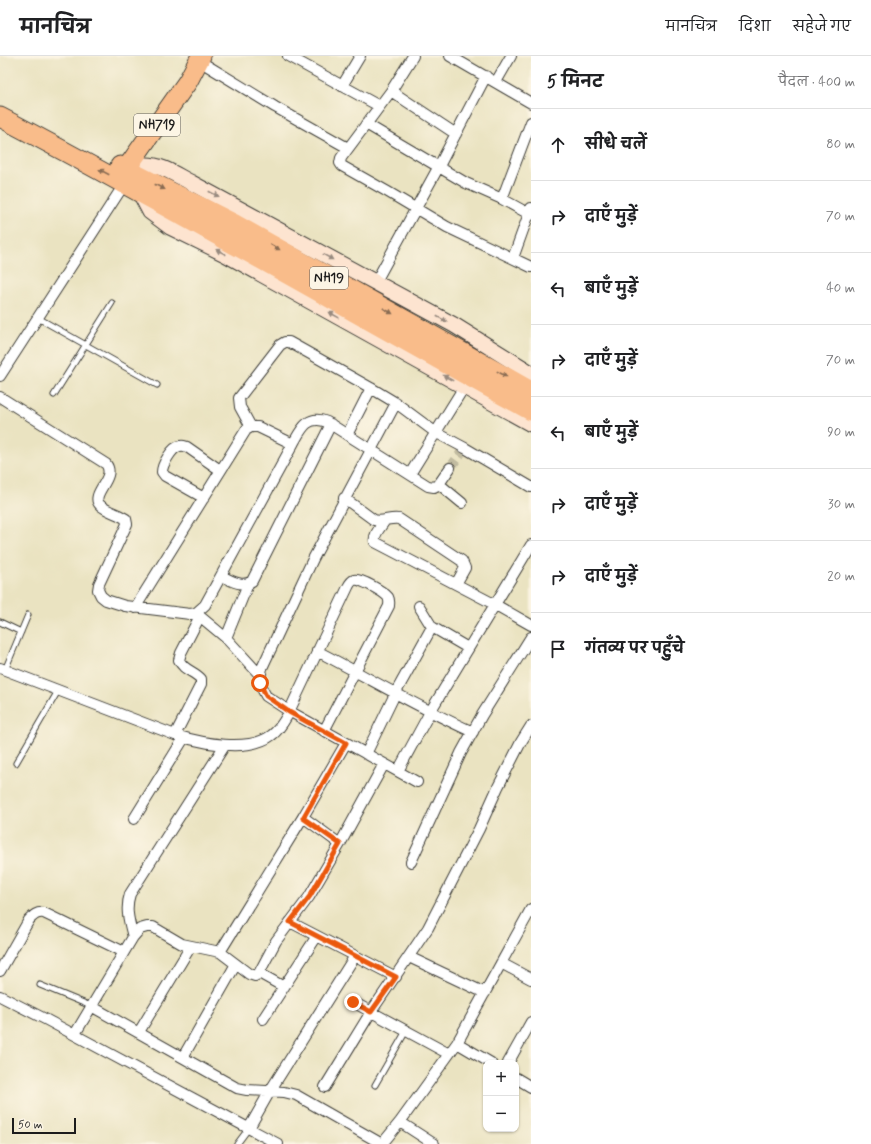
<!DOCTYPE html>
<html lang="hi">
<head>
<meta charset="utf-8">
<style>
  body { margin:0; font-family:Mynerve,"Playpen Sans Deva",sans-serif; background:#f2f2f2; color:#202124 }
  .controls { position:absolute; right:12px; bottom:12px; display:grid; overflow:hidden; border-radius:8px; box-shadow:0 1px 3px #0004 }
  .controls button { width:36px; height:36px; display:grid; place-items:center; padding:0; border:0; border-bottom:1px solid #e0e0e0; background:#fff; color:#202124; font:20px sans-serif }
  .scale { position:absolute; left:12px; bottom:10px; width:64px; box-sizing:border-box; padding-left:4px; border:2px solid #1c1c1c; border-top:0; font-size:11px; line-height:14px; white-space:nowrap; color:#1c1c1c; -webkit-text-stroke:3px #fcf5e5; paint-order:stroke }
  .stop { position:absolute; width:12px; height:12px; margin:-9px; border:3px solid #ea580c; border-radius:50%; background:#fff }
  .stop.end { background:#ea580c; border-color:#fff; box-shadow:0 1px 4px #0008 }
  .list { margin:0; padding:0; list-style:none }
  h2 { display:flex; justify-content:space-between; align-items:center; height:52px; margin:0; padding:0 16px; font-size:17px }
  h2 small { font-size:13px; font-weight:400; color:#757577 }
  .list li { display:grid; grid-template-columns:26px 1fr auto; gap:12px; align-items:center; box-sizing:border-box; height:72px; padding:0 16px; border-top:1px solid #e0e0e0 }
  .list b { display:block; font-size:15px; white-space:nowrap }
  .list em { font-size:13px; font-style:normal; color:#757577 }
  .icon { flex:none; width:22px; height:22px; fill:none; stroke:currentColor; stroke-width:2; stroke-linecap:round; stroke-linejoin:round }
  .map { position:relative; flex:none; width:531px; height:1088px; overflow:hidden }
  header { display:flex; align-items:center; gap:24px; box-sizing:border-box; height:56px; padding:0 20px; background:#fff; border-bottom:1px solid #e0e0e0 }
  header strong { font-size:19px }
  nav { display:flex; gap:22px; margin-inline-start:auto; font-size:14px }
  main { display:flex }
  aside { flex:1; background:#fff }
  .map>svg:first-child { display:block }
</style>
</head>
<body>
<header>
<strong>मानचित्र</strong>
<nav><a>मानचित्र</a><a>दिशा</a><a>सहेजे गए</a></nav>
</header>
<main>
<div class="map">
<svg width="531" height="1088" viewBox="0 0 531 1088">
  <rect width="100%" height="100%" fill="#fcf5e5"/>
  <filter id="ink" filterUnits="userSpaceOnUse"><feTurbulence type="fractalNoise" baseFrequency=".025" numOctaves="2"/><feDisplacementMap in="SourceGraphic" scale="8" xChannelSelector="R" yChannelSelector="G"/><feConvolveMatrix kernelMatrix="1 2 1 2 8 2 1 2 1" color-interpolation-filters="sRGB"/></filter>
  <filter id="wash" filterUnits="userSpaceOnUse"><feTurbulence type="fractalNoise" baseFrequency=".012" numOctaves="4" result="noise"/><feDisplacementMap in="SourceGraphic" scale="16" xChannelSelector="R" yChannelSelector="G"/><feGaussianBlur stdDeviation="0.9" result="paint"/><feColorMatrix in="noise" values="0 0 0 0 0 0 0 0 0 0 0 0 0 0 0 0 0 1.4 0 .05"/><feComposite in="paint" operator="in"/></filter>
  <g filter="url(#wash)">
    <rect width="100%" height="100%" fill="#eae3c1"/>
  </g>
  <g filter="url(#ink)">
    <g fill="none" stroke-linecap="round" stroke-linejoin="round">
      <path stroke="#c1bba0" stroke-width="10" stroke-dasharray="10 5" stroke-linecap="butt" d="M450 412 461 397"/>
      <g stroke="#3b3a35" stroke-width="7">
        <path id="lane" d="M38 262 157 329
          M54 339 112 247
          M0 566 21 576
          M5 614 28 559
          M16 707 58 635
          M40 929 91 950
          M375 1029 406 975
          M237 1088 249 1072"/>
      </g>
      <g stroke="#3b3a35" stroke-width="12">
        <path id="street" d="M288 0 379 50
          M413 0 391 35 341 102 340 107 342 110 388 136 447 171 531 211
          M450 0 531 47
          M206 9 275 51 348 92
          M496 26 511 0
          M342 30 360 0
          M391 35 456 78
          M366 68 466 127 502 143 531 159
          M502 143 531 66
          M513 202 531 152
          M375 227 438 112 486 20
          M0 320 125 127
          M0 341 106 408C117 422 89 438 100 449 106 455 119 458 126 463L127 468 99 528 98 534 101 540 106 544 125 550 190 558 196 557 205 549 293 388C301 374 307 358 327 366L428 430 434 431 439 428 450 412
          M396 347 313 503 262 612 259 627 266 640 289 655 417 726
          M251 371 240 351 239 342 280 289 285 286H289L371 332 396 347 435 376 465 392 531 431
          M347 379 371 332
          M410 418 464 331
          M439 428 462 447
          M204 442 165 420 162 416C162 409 172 391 180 390 183 389 184 390 187 391L220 414
          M344 442 374 464C383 467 390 461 399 463L462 505 465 512 456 528
          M384 466C380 472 373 479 375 486L494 548 531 569
          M221 520C231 524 242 532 252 525L331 368
          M419 550 432 571 468 592
          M135 552 246 374 251 371H258L293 388
          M196 557 226 582 260 619
          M226 582 248 528
          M317 595C369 622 419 652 473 676
          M0 612 175 679C202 687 248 697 272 679 279 674 283 667 287 660L348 531C349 529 351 525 354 524 360 522 384 536 388 541 390 545 389 547 389 550L324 675
          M175 679 201 628V623C194 615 183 614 179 604L181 597 200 560
          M366 698 396 636 432 571
          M398 715 430 656 531 489
          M303 761 340 788
          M134 763 184 682
          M411 806 461 697 482 659 531 581
          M290 866 396 921
          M133 881C129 865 125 853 130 838L225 689
          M220 896 303 761 346 687
          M409 901 485 937
          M501 907 531 923
          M0 915 29 864C34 859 37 856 44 857L124 896
          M259 917 284 931
          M0 940 45 963 278 1088
          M353 946 449 998
          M91 950 237 1032 247 1034 284 1036 296 1039 382 1088 400 1066 457 987 531 853
          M263 963 317 880
          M139 976 191 890
          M75 978 133 881 140 873 147 871H153L182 888 220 896 249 918 255 920 259 917 276 885 309 841 340 788 384 708
          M457 987 491 1007
          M183 1001 236 908
          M508 1007 531 966
          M516 1022 531 1031
          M325 1031 371 956 428 872 479 773 498 731 521 686 531 670
          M400 1066 434 1088
          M249 1072 270 1035 355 900"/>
      </g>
      <g stroke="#3b3a35" stroke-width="17">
        <path id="secondary" d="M126 113C132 112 138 110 145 109 160 108 176 119 190 126L454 269 531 317
          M139 135 150 156 170 171 225 198 531 368"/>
      </g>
      <g stroke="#3b3a35" stroke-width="21">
        <path id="highway" d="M0 61C179 155 354 257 531 355
          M120 110 235 168 531 335
          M126 113 188 25 201 0"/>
      </g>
      <use href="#lane" stroke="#fff" stroke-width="5"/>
      <use href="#street" stroke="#fff" stroke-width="10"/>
      <use href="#secondary" stroke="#fde4d0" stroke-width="15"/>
      <use href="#highway" stroke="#f9bc8a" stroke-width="19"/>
    </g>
    <defs><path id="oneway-solid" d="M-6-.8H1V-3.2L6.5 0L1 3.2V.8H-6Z"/></defs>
    <g fill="#8a6c53">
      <use href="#oneway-solid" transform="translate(104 116) rotate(-152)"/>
      <use href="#oneway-solid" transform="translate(160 131) rotate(27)"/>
      <use href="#oneway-solid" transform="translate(275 191) rotate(30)"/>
      <use href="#oneway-solid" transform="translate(388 255) rotate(30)"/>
      <use href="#oneway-solid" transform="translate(502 318) rotate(29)"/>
    </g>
    <g fill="#988a7f">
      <use href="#oneway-solid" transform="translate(214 138) rotate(27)"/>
      <use href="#oneway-solid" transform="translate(221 196) rotate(-153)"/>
      <use href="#oneway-solid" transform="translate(328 201) rotate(29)"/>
      <use href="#oneway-solid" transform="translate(334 259) rotate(-151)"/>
      <use href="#oneway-solid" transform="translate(442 263) rotate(28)"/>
      <use href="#oneway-solid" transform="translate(448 322) rotate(-151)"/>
    </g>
  </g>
  <g fill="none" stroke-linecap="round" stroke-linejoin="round" filter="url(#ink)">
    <path stroke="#ea580c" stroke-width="5" d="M260 627 266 640 289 656 346 687 303 762 340 788 310 840 290 866 396 921 371 956 353 946"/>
  </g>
  <g text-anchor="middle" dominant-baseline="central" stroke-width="4" stroke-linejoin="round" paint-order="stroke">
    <g fill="#fcf5e5" stroke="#5f5d58" stroke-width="1">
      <rect x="134" y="58" width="46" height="22" rx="3"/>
      <rect x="310" y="211" width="38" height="22" rx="3"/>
    </g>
    <g font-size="13" font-weight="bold" fill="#1c1c1c">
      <text x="157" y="69">NH719</text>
      <text x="329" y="222">NH19</text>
    </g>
  </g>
</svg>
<div class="controls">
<button>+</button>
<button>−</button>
</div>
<div class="scale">50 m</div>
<div class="stop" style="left:260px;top:627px"></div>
<div class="stop end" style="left:353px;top:946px"></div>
</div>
<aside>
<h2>5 मिनट<small>पैदल · 400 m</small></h2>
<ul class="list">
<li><svg class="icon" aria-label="ahead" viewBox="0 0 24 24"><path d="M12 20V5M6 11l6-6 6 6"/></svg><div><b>सीधे चलें</b></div><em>80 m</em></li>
<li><svg class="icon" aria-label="right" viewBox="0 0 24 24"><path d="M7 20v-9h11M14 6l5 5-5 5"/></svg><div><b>दाएँ मुड़ें</b></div><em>70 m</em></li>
<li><svg class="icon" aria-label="left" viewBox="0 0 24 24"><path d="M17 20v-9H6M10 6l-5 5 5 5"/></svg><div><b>बाएँ मुड़ें</b></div><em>40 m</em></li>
<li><svg class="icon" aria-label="right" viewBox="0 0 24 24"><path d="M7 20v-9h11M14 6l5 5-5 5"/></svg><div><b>दाएँ मुड़ें</b></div><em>70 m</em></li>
<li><svg class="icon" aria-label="left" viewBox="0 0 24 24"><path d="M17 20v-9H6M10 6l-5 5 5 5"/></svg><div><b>बाएँ मुड़ें</b></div><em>90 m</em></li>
<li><svg class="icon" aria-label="right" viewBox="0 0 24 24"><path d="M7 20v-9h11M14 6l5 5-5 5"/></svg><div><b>दाएँ मुड़ें</b></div><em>30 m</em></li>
<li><svg class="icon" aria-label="right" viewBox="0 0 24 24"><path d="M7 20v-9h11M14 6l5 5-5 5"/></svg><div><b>दाएँ मुड़ें</b></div><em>20 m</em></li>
<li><svg class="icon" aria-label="arrive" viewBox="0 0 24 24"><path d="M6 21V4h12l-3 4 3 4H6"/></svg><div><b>गंतव्य पर पहुँचे</b></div></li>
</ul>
</aside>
</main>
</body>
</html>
